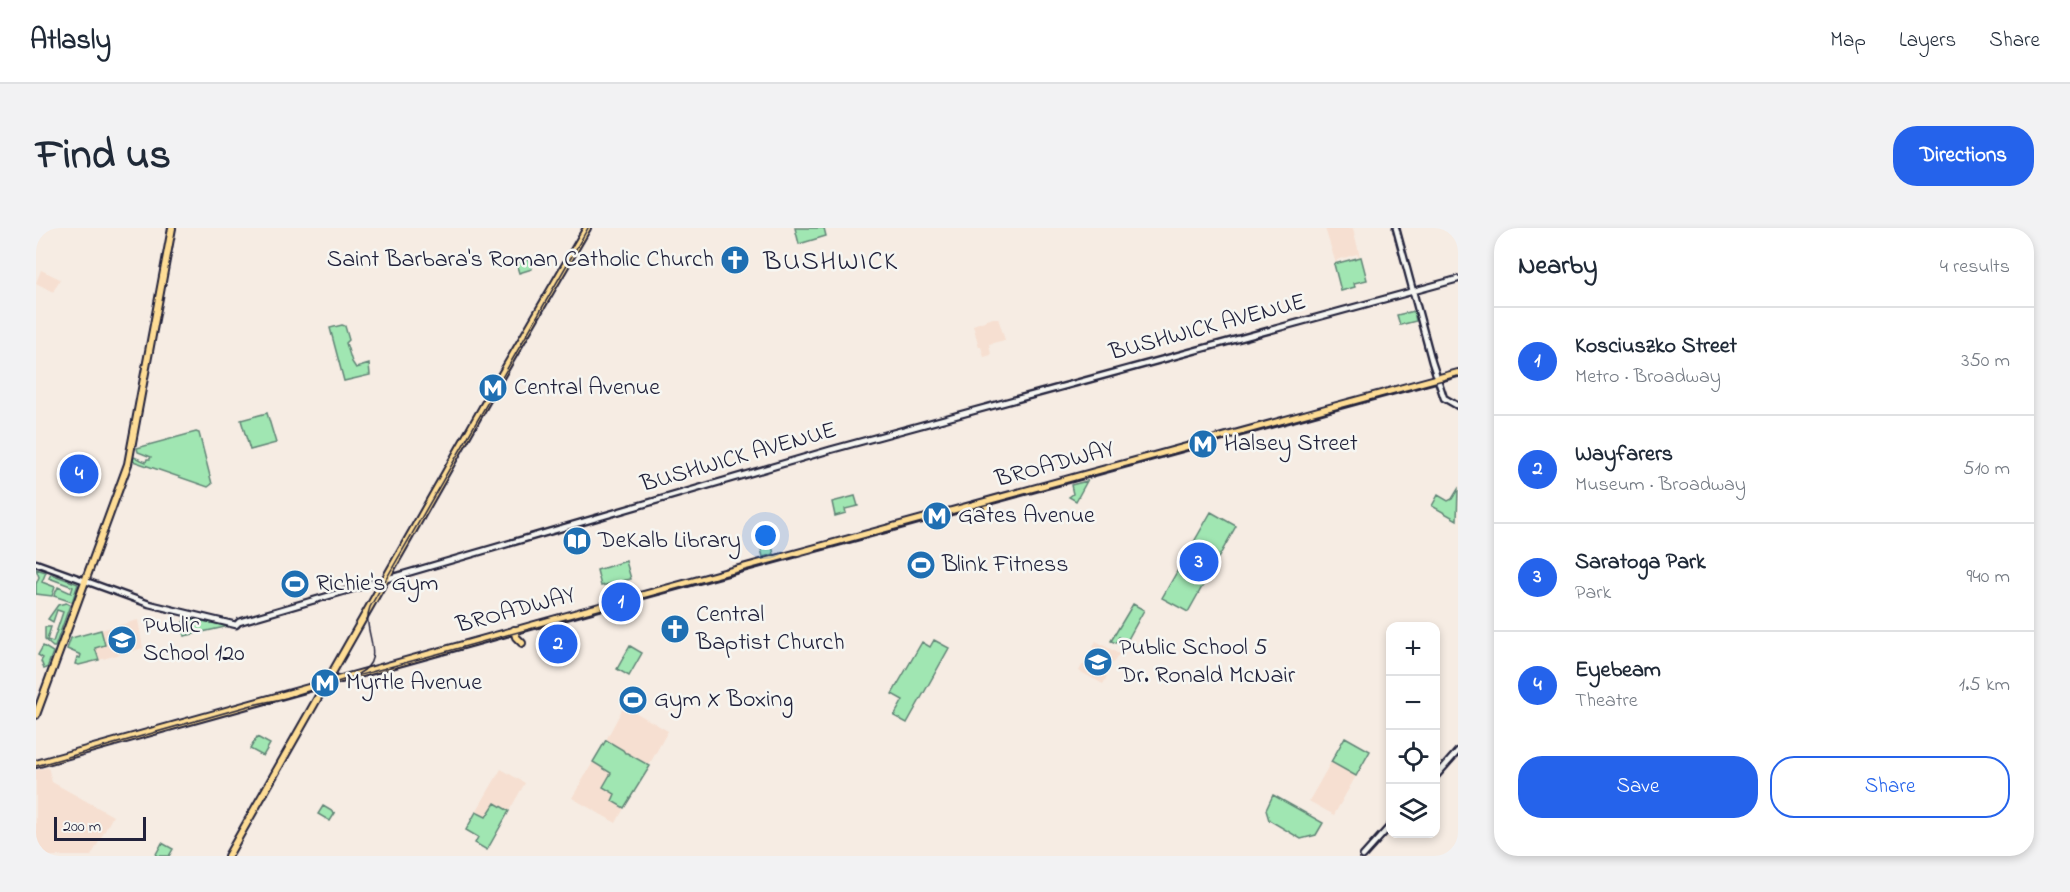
<!DOCTYPE html>
<html lang="en">
<head>
<meta charset="utf-8">
<style>
  body { margin:0; font-family:"Indie Flower",sans-serif; background:#f2f2f3; color:#1f2937 }
  .controls { position:absolute; right:18px; bottom:18px; display:grid; overflow:hidden; border-radius:12px; box-shadow:0 3px 9px #0003 }
  .controls button { width:54px; height:54px; display:grid; place-items:center; padding:0; border:0; border-bottom:2px solid #e0e1e3; background:#fff; color:#1f2937; font:30px sans-serif }
  .scale { position:absolute; left:18px; bottom:15px; width:92px; box-sizing:border-box; padding-left:6px; border:3px solid #22223b; border-top:0; font-size:16px; line-height:21px; white-space:nowrap; color:#22223b; -webkit-text-stroke:4px #f6f6f2; paint-order:stroke }
  .you { position:absolute; left:730px; top:308px; width:21px; height:21px; margin:-15px; border:4px solid #fff; border-radius:50%; background:#1a73e8; box-shadow:0 0 0 9px #1a73e833 }
  .badge { display:grid; place-items:center; width:39px; height:39px; border-radius:50%; background:#2563eb; color:#fff; font-size:20px; font-weight:700 }
  .pin { position:absolute; translate:-50% -50%; border:3px solid #fff; box-shadow:0 2px 6px #0006 }
  .list { margin:0; padding:0; list-style:none }
  h2 { display:flex; justify-content:space-between; align-items:center; height:78px; margin:0; padding:0 24px; font-size:26px }
  h2 small { font-size:20px; font-weight:400; color:#747a83 }
  .list li { display:grid; grid-template-columns:39px 1fr auto; gap:18px; align-items:center; box-sizing:border-box; height:108px; padding:0 24px; border-top:2px solid #e0e1e3 }
  .list b { display:block; font-size:22px; white-space:nowrap }
  .list p { margin:0; font-size:20px; white-space:nowrap; color:#747a83 }
  .list em { font-size:20px; font-style:normal; color:#747a83 }
  .actions { display:flex; gap:12px; padding:18px 24px }
  .actions a { flex:1; padding:14px 0; border:2px solid #2563eb; border-radius:24px; text-align:center; font-size:21px; color:#2563eb }
  .actions .main { background:#2563eb; color:#fff }
  .icon { flex:none; width:33px; height:33px; fill:none; stroke:currentColor; stroke-width:2; stroke-linecap:round; stroke-linejoin:round }
  .map { position:relative; flex:none; width:1422px; height:628px; overflow:hidden; border-radius:24px }
  header { display:flex; align-items:center; gap:36px; box-sizing:border-box; height:84px; padding:0 30px; background:#fff; border-bottom:2px solid #e0e1e3 }
  header strong { font-size:28px }
  nav { display:flex; gap:33px; margin-inline-start:auto; font-size:21px }
  .intro { display:flex; align-items:center; justify-content:space-between; box-sizing:border-box; height:144px; padding:0 36px }
  h1 { margin:0; font-size:42px }
  .button { padding:15px 27px; border-radius:24px; background:#2563eb; color:#fff; font-size:21px; font-weight:700 }
  main { display:flex; gap:36px; padding:0 36px }
  aside { flex:1; background:#fff; border-radius:24px; box-shadow:0 3px 9px #0003 }
  .map>svg:first-child { display:block }
</style>
</head>
<body>
<header>
<strong>Atlasly</strong>
<nav><a>Map</a><a>Layers</a><a>Share</a></nav>
</header>
<div class="intro"><h1>Find us</h1><a class="button">Directions</a></div>
<main>
<div class="map">
<svg width="1422" height="628" viewBox="0 0 1422 628">
  <rect width="100%" height="100%" fill="#f6ece3"/>
  <filter id="ink" filterUnits="userSpaceOnUse"><feTurbulence type="fractalNoise" baseFrequency=".0167" numOctaves="2"/><feDisplacementMap in="SourceGraphic" scale="12" xChannelSelector="R" yChannelSelector="G"/><feConvolveMatrix kernelMatrix="1 2 1 2 8 2 1 2 1" color-interpolation-filters="sRGB"/></filter>
  <g filter="url(#ink)">
    <path fill="#f6dfd1" d="M1289 0H1317L1324 29 1321 26 1301 32 1300 36Z
      M5 42 24 51 17 64 0 55Z
      M957 90H962L969 112 953 116 955 127 948 129 945 119H943L937 97Z
      M102 392 107 420 63 432 59 420 69 417 65 402Z
      M1060 413 1083 426 1077 435H1073L1068 444V447L1071 449 1067 456 1043 443 1046 437H1048Z
      M588 478 632 503 613 537 591 525 589 526 587 522 570 512Z
      M557 534 575 545 579 566 577 573 588 580 580 595 536 570Z
      M1295 534 1320 548 1298 587 1273 573Z
      M12 539 16 554 77 588 55 628H0V542Z
      M465 541 489 555 473 583 459 575 450 590 440 584Z"/>
    <path fill="#a0e6b2" stroke="#618476" stroke-width="1.5" d="M759 0H788L790 8 763 16Z
      M1325 29 1331 52 1318 55 1319 59 1305 63 1298 36Z
      M494 31 496 41 483 45 480 35Z
      M1378 83 1380 93 1364 97 1361 87Z
      M306 97 309 98 313 112 310 115 316 134 320 140 333 136 334 147 308 153 294 100Z
      M231 185 240 215 214 222 205 192Z
      M160 204 163 205 176 256 172 259 97 233 98 229 110 234 111 231H114L115 229 102 224 101 220Z
      M1051 253 1040 273 1033 269 1037 266 1035 257Z
      M1422 261 1421 292 1396 278 1402 267 1412 273 1416 271Z
      M819 268 822 278 809 281 810 285 799 288 796 274Z
      M1175 284 1200 298 1152 384 1126 370Z
      M735 314 738 326 727 329 724 317Z
      M590 333 595 351 576 355 580 368 575 370 571 358 573 356 565 358 561 342Z
      M0 341 10 344 6 354 19 359 16 368 0 366V356L3 349Z
      M15 346 42 356 36 374 18 368 22 359 35 365 37 359 13 350Z
      M30 375 34 377 19 419H17L9 412V399H15L11 412 17 414 27 384 21 382 17 394 12 391 22 377Z
      M1097 376 1108 382 1091 413 1083 409 1080 415 1075 413Z
      M149 390 188 397 189 399 148 408 145 398Z
      M65 402 69 417 59 420 63 432 43 437 39 436 41 429 44 430 45 427 31 421 35 410Z
      M898 412 913 420 871 495 858 488 867 472 856 466 886 414 894 419Z
      M7 418 17 424 11 440 8 441 5 433 7 430 2 427Z
      M594 418 606 425 593 448 581 441Z
      M221 509 234 516 227 528 214 521Z
      M1309 509 1334 523 1320 548 1295 534Z
      M570 512 587 522 589 525H591L614 538 588 580 576 573 579 566 567 559 575 545 557 534Z
      M1237 567 1287 595 1280 607 1265 611 1233 592 1230 582Z
      M459 575 473 583 451 622 439 615 442 609 430 602 440 584 450 589Z
      M287 578 299 585 294 593 282 586Z
      M126 615 137 621 133 628H119Z"/>
    <g fill="none" stroke-linecap="round" stroke-linejoin="round">
      <g stroke="#22223b" stroke-width="9">
        <path id="secondary" d="M1360 0 1396 134 1408 170 1422 178
          M0 335 113 376 200 397 203 394 794 222 1422 51
          M1400 548 1422 523
          M1327 628 1354 598"/>
      </g>
      <g stroke="#22223b" stroke-width="10">
        <path id="primary" d="M947 275 952 278V284
          M478 402 480 409 486 415
          M0 487 92 236 136 0
          M0 536 549 383 1422 145
          M192 628 459 158 551 0"/>
      </g>
      <use href="#secondary" stroke="#f6f6f2" stroke-width="4.5"/>
      <use href="#primary" stroke="#fedd96" stroke-width="6"/>
      <path stroke="#22223b" stroke-width="1.5" d="M322 446C353 430 324 404 334 379L552 0
        M0 538 216 477 250 470 317 449 1422 148"/>
    </g>
  </g>
  <defs>
    <g id="church-disc" transform="scale(1.5)"><circle r="9.5" fill="#1f6fb2" stroke="#f6f6f2"/><path d="M-1.2-6h2.4v3.5h3.3v2.4h-3.3V6h-2.4V-.1h-3.3v-2.4h3.3Z" fill="#fff"/></g>
    <g id="metro-disc" transform="scale(1.5)"><circle r="9.5" fill="#1f6fb2" stroke="#f6f6f2"/><path d="M-5.5 5V-5H-3L0 0L3-5H5.5V5H3V-.5L0 4L-3-.5V5Z" fill="#fff"/></g>
    <g id="library-disc" transform="scale(1.5)"><circle r="9.5" fill="#1f6fb2" stroke="#f6f6f2"/><path d="M-6-4Q-3-5.5-.7-3.5V5Q-3 3-6 4ZM6-4Q3-5.5 .7-3.5V5Q3 3 6 4Z" fill="#fff"/></g>
    <g id="stadium-disc" transform="scale(1.5)"><circle r="9.5" fill="#1f6fb2" stroke="#f6f6f2"/><path d="M0-5a6.5 5 0 1 0 0 10a6.5 5 0 1 0 0-10ZM-3.5-1.8h7v3.6h-7Z" fill="#fff"/></g>
    <g id="school-disc" transform="scale(1.5)"><circle r="9.5" fill="#1f6fb2" stroke="#f6f6f2"/><path d="M0-5L7-2L0 1L-7-2ZM-4 1L0 2.5L4 1V4Q0 6-4 4Z" fill="#fff"/></g>
  </defs>
  <g fill-rule="evenodd">
    <use href="#church-disc" x="699" y="32"/>
    <use href="#metro-disc" x="457" y="160"/>
    <use href="#metro-disc" x="1167" y="216"/>
    <use href="#metro-disc" x="901" y="288"/>
    <use href="#library-disc" x="541" y="313"/>
    <use href="#stadium-disc" x="885" y="337"/>
    <use href="#stadium-disc" x="259" y="356"/>
    <use href="#church-disc" x="639" y="401"/>
    <use href="#school-disc" x="86" y="412"/>
    <use href="#school-disc" x="1062" y="434"/>
    <use href="#metro-disc" x="289" y="455"/>
    <use href="#stadium-disc" x="597" y="472"/>
  </g>
  <g text-anchor="middle" dominant-baseline="central" stroke-width="5" stroke-linejoin="round" paint-order="stroke">
    <g font-size="24" fill="#22223b" stroke="#f6f6f2" text-anchor="start">
      <text x="678" y="32" text-anchor="end">Saint Barbara's Roman Catholic Church</text>
      <text x="478" y="160">Central Avenue</text>
      <text x="1188" y="216">Halsey Street</text>
      <text x="922" y="288">Gates Avenue</text>
      <text x="562" y="313">DeKalb Library</text>
      <text x="906" y="337">Blink Fitness</text>
      <text x="280" y="356">Richie's Gym</text>
      <text x="660" y="387">Central<tspan x="660" dy="28">Baptist Church</tspan></text>
      <text x="107" y="398">Public<tspan x="107" dy="28">School 120</tspan></text>
      <text x="1083" y="420">Public School 5<tspan x="1083" dy="28">Dr. Ronald McNair</tspan></text>
      <text x="310" y="455">Myrtle Avenue</text>
      <text x="618" y="472">Gym X Boxing</text>
    </g>
    <g font-size="24" fill="#22223b" stroke="#f6f6f2">
      <text transform="translate(1172 100) rotate(-15)">BUSHWICK AVENUE</text>
      <text transform="translate(703 230) rotate(-16)">BUSHWICK AVENUE</text>
      <text transform="translate(1019 237) rotate(-15)">BROADWAY</text>
      <text transform="translate(480 383) rotate(-15)">BROADWAY</text>
    </g>
    <g font-size="27" letter-spacing="1.5" fill="#22223b" stroke="#f6f6f2">
      <text x="795" y="34">BUSHWICK</text>
    </g>
  </g>
</svg>
<div class="controls">
<button>+</button>
<button>−</button>
<button><svg class="icon" aria-label="locate" viewBox="0 0 24 24"><circle cx="12" cy="12" r="6"/><path d="M12 2v4M12 18v4M2 12h4M18 12h4"/></svg></button>
<button><svg class="icon" aria-label="layers" viewBox="0 0 24 24"><path d="M12 4l9 5-9 5-9-5zM3 14l9 5 9-5"/></svg></button>
</div>
<div class="scale">200 m</div>
<div class="you"></div>
<div class="pin badge" style="left:585px;top:374px">1</div>
<div class="pin badge" style="left:522px;top:416px">2</div>
<div class="pin badge" style="left:1163px;top:334px">3</div>
<div class="pin badge" style="left:43px;top:246px">4</div>
</div>
<aside>
<h2>Nearby<small>4 results</small></h2>
<ul class="list">
<li><span class="badge">1</span><div><b>Kosciuszko Street</b><p>Metro · Broadway</p></div><em>350 m</em></li>
<li><span class="badge">2</span><div><b>Wayfarers</b><p>Museum · Broadway</p></div><em>510 m</em></li>
<li><span class="badge">3</span><div><b>Saratoga Park</b><p>Park</p></div><em>940 m</em></li>
<li><span class="badge">4</span><div><b>Eyebeam</b><p>Theatre</p></div><em>1.5 km</em></li>
</ul>
<div class="actions"><a class="main">Save</a><a>Share</a></div>
</aside>
</main>
</body>
</html>
